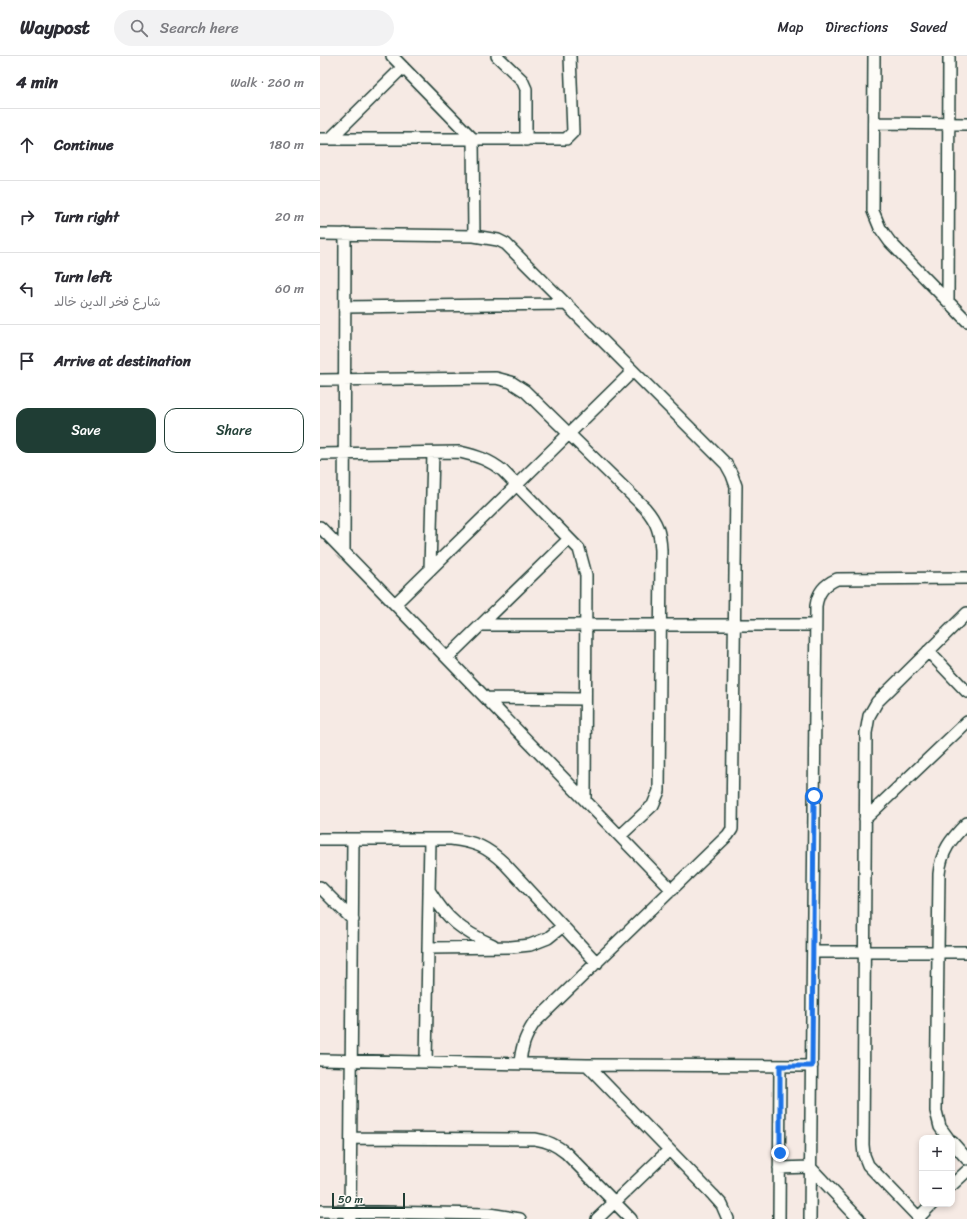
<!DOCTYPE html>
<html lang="en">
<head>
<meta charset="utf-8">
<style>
  body { margin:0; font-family:Sriracha,"Playpen Sans Arabic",sans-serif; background:#f2f2f3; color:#2b2b33 }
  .controls { position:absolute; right:12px; bottom:12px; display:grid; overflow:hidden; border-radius:8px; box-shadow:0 2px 6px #0003 }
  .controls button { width:36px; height:36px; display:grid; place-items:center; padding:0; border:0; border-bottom:1px solid #e1e1e2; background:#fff; color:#2b2b33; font:20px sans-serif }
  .scale { position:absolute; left:12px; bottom:10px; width:73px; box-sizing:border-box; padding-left:4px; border:2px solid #1f3d34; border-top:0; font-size:11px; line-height:14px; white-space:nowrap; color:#1f3d34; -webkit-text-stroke:3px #fdfcf7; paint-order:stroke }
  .stop { position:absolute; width:12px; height:12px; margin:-9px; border:3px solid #1a73e8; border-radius:50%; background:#fff }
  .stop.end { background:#1a73e8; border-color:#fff; box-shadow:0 1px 4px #0008 }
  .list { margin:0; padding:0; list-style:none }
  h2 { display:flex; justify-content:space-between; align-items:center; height:52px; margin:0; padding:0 16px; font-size:17px }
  h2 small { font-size:13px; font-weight:400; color:#7c7c81 }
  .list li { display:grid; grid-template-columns:26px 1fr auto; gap:12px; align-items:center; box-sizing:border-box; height:72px; padding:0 16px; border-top:1px solid #e1e1e2 }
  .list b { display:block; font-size:15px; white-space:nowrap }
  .list p { margin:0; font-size:13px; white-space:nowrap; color:#7c7c81 }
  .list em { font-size:13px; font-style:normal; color:#7c7c81 }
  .actions { display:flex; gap:8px; padding:12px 16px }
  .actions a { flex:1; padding:9px 0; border:1px solid #1f3d34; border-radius:12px; text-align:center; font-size:14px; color:#1f3d34 }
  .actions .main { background:#1f3d34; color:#fff }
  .icon { flex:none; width:22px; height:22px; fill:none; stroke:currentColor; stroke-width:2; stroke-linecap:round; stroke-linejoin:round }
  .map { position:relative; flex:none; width:647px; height:1163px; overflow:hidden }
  header { display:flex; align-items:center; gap:24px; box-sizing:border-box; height:56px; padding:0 20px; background:#fff; border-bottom:1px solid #e1e1e2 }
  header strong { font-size:19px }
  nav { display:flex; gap:22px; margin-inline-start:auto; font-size:14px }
  .search { width:280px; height:36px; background:#f2f2f3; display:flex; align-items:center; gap:10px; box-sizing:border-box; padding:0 14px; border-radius:22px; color:#7c7c81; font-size:15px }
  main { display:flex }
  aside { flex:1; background:#fff }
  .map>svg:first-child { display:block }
</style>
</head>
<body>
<header>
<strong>Waypost</strong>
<div class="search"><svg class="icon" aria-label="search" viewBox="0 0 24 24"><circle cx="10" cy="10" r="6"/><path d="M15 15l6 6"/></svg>Search here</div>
<nav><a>Map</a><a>Directions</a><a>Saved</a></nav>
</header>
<main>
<aside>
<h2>4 min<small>Walk · 260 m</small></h2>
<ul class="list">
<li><svg class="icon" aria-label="ahead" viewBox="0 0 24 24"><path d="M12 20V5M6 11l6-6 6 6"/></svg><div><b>Continue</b></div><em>180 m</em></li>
<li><svg class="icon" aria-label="right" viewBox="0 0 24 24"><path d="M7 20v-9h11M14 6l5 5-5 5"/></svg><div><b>Turn right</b></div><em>20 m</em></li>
<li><svg class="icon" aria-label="left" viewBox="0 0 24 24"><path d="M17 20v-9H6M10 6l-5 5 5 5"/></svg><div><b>Turn left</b><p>شارع فخر الدين خالد</p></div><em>60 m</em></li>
<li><svg class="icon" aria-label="arrive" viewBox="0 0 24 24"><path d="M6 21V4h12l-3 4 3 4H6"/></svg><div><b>Arrive at destination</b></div></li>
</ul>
<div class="actions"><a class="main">Save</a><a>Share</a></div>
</aside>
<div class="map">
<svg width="647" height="1163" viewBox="0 0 647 1163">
  <rect width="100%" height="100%" fill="#f6eae4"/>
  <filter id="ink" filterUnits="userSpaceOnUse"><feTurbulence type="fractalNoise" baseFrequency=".025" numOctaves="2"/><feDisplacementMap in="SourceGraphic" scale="8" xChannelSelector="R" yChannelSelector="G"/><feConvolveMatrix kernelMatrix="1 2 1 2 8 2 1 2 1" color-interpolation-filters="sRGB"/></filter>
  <g filter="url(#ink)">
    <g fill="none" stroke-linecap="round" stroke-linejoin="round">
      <g stroke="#1f3d34" stroke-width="14">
        <path id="street" d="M72 0 153 83 154 180
          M177 0 202 24 206 33V84
          M554 0 553 155 560 172 570 186 647 265
          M554 67 647 68
          M0 83H246L253 76 250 0
          M10 83 83 11
          M0 178 154 180 178 184 186 188 406 408 412 419 416 430 412 773 408 779 214 967C205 981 201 992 200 1008
          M628 245 629 0
          M25 251 247 248
          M0 324 176 322 191 326 205 335 325 452C337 466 340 476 341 494L339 735 333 749 300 780
          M0 398 140 396C157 400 170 404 183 415L259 493 266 519 265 744
          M0 471 352 834
          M24 496 25 178
          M110 514 113 397
          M75 548 313 315
          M161 569H495
          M608 595 647 636
          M127 602 249 483
          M166 642 265 643
          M545 763 647 666
          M0 783H131C156 786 167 791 185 808L277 907
          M0 831 33 864
          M109 834C127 864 142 875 173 889
          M108 892 191 891 210 889 228 882 243 870
          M493 896H647
          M0 1004 267 1009 492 1010
          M106 1006 110 783
          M267 1009 393 1139 402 1149 408 1163
          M31 1082 215 1083C228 1085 236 1089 246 1097L311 1163
          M628 1082 620 1071 616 1055 619 818C621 795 631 783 647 767
          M632 1086 647 1103
          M459 1112 490 1111 539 1163
          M632 1129 647 1115
          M0 1155 169 1158 200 1163
          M599 1161 612 1148
          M30 1163 33 783
          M277 1163 349 1094
          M459 1163 460 1010
          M490 1163 496 550C498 536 504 529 517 523L647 522
          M600 1163 548 1109 544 1099 543 1089 546 677 549 660 557 646 647 557"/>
      </g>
      <use href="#street" stroke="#fdfcf7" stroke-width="11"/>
    </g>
  </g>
  <g fill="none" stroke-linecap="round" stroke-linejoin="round" filter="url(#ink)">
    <path stroke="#1a73e8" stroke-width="5" d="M460 1097V1010H492L494 740"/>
  </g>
</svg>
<div class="controls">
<button>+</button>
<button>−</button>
</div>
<div class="scale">50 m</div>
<div class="stop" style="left:494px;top:740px"></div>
<div class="stop end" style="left:460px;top:1097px"></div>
</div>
</main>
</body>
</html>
